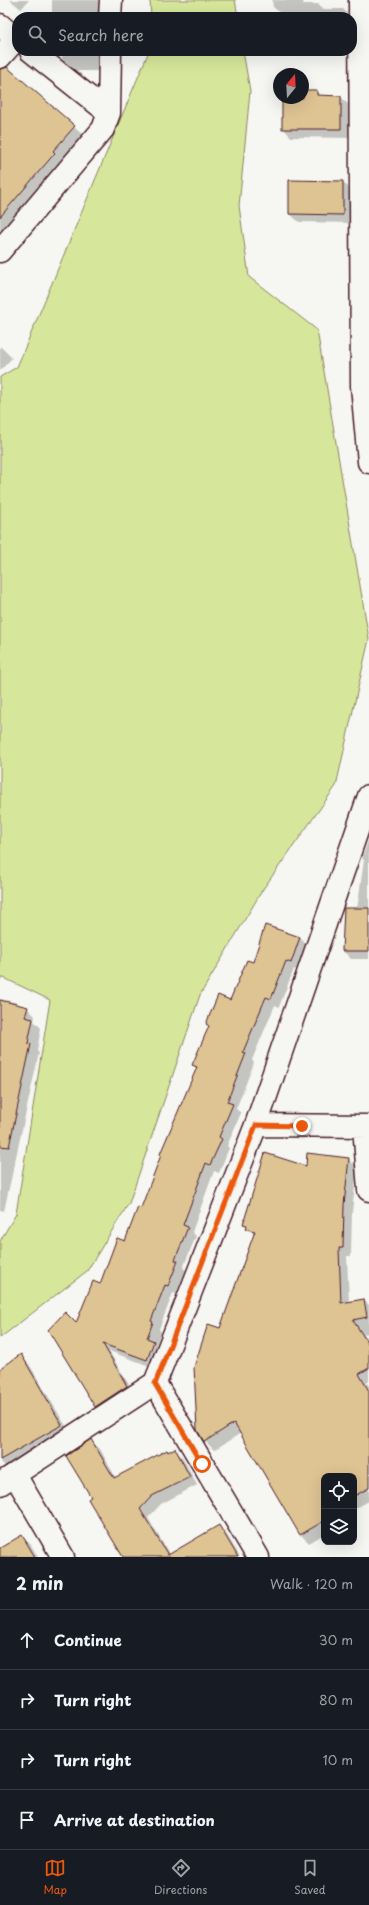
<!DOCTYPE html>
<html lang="en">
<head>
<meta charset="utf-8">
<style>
  body { margin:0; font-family:"Playpen Sans",sans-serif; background:#20242c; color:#f1f3f6 }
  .controls { position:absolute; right:12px; bottom:12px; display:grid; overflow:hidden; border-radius:8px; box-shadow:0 4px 16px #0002 }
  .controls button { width:36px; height:36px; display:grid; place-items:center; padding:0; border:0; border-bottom:1px solid #363941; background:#171b24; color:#f1f3f6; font:20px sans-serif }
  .compass { position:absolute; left:273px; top:68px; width:36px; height:36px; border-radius:50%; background:#171b24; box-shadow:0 4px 16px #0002; rotate:18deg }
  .stop { position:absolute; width:12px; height:12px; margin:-9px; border:3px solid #ea580c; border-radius:50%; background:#fff }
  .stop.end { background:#ea580c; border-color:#fff; box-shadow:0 1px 4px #0008 }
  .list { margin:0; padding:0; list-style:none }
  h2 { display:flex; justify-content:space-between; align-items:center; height:52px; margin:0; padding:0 16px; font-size:17px }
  h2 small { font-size:13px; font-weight:400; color:#9ea1a6 }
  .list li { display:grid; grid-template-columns:26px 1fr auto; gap:12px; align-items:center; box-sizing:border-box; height:60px; padding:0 16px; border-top:1px solid #363941 }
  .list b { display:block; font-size:15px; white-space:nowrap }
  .list em { font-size:13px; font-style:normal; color:#9ea1a6 }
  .icon { flex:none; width:22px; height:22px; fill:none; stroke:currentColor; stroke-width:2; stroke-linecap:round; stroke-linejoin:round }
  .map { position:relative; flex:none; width:369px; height:1557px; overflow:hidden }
  .search { position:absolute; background:#171b24; box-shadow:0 4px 16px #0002; left:12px; right:12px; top:12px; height:44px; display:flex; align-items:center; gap:10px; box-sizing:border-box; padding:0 14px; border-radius:16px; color:#9ea1a6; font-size:15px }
  .sheet { height:292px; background:#171b24 }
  nav { display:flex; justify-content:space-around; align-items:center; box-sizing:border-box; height:56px; border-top:1px solid #363941; background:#171b24; font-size:11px; color:#9ea1a6 }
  nav a { display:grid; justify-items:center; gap:2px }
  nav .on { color:#ea580c }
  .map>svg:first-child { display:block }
</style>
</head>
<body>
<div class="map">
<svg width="369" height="1557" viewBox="0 0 369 1557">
  <rect width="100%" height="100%" fill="#f6f6f2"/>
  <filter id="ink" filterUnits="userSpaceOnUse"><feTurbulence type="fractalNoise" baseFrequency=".025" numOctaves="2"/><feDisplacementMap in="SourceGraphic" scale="8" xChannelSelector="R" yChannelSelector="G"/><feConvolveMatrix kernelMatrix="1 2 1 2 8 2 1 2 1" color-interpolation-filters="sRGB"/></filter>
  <g filter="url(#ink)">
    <path fill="#d6e79b" stroke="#908363" d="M150 0H235L238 17H151Z
      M149 51H243L250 91 239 206 249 277 317 330 369 639 336 786 263 889 200 995 129 1203 87 1271 0 1338V1241L16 1214 50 1000 4 978H0V377L17 367Z"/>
    <path fill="#0003" d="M10 0H29L21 9Z
      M52 0H99V17H48L52 12Z
      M272 0H304L303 4H318L324 9H343L350 17H285L273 7Z
      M63 51H105L104 71H75L62 59Z
      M7 68 83 135 61 160 63 162 0 235V73Z
      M303 91H316L321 96 341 97 349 105V138L291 137 283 128V98H303Z
      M343 182 351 190V223L299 222 290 214Z
      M0 346 12 358 0 371Z
      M369 838V959H351L343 951 344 911V909H357L364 860 362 858Z
      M266 927 300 938 308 946 300 971 294 969 279 1007 275 1005 252 1060 254 1063 236 1109 241 1113 227 1146 229 1148 219 1173 214 1171 192 1232 196 1236 183 1268 186 1270 176 1294 173 1293 159 1329 161 1332 156 1345 162 1350 155 1368 109 1351 135 1395 104 1415 96 1407 49 1330 77 1325 126 1242 142 1210 197 1069 193 1065 210 1027 207 1024 231 1002 253 964Z
      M0 999 18 1003 22 1007 27 1008 35 1016 34 1021 41 1028 37 1051 39 1053 4 1211 0 1210Z
      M348 1159 357 1167 352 1213 351 1256H347L349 1302 364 1300 369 1305V1333L364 1334 369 1342V1381L367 1383 369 1386V1501L354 1509V1476H324V1534L309 1543 301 1535 241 1433 214 1450 205 1441 198 1430 221 1330 255 1236 244 1223 306 1168Z
      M20 1355 29 1364 70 1433 8 1469 0 1461V1370Z
      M91 1441 100 1449 116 1478 175 1450 183 1458 197 1485 161 1504 148 1518 170 1555 219 1527 227 1535 240 1557H124L92 1497Z
      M22 1536 31 1545 38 1557H0V1549Z"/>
    <path fill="#dec393" stroke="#4a1f2b" d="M7 67 75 126 53 151 55 153 0 217V69Z
      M303 90H317V95L341 96V129H282V98H303Z
      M289 180 343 181V215L289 214Z
      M344 908H369V951H342Z
      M265 925 300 937 291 963 286 961 271 999 266 997 243 1052 246 1053 227 1102 233 1104 219 1137 222 1139 210 1165 206 1163 183 1225 188 1227 175 1260 178 1261 168 1286 165 1285 151 1321 153 1322 147 1338 154 1341 147 1360 103 1344 127 1386 95 1407 48 1330 65 1312 76 1323 93 1281 100 1284 117 1238 125 1241 138 1207 141 1208 161 1155 160 1154 197 1067 192 1065 209 1026 206 1024 218 995 230 1000 247 960 253 962Z
      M0 1000 28 1007 25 1017 33 1019 28 1043 31 1044 9 1147 0 1146Z
      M265 1153 306 1166 307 1153 349 1158 344 1205 343 1248H339L341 1303 364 1299 367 1317 353 1320 369 1345V1368L359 1374 369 1391V1488L354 1496V1476H324V1521L300 1535 234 1423 204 1442 197 1430 194 1367 208 1324 220 1328 255 1231 246 1229 247 1225 243 1224Z
      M21 1354 62 1425 0 1460V1369Z
      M91 1439 114 1478 167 1450 168 1452 175 1448 190 1477 152 1496 140 1509 168 1555 219 1525 238 1557H123L88 1499 91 1497 66 1456Z
      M22 1535 35 1557H0V1548Z"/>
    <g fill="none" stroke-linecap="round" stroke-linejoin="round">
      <g stroke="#4a1f2b" stroke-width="25">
        <path id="minor" d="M360 0 362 386 369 462
          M110 17 111 0
          M0 25 17 40
          M31 51 109 113
          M0 57 16 39
          M0 251 103 129 109 113 110 51
          M256 1125 369 1126
          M364 1126 369 1190
          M155 1383 258 1557
          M15 1475 63 1557
          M0 1484 155 1383 256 1125 369 796"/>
      </g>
      <use href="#minor" stroke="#f6f6f2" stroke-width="22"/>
    </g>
  </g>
  <g fill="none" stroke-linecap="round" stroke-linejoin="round" filter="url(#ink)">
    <path stroke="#ea580c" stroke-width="5" d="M202 1464 155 1384 256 1125 302 1126"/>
  </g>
</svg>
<div class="controls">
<button><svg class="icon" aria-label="locate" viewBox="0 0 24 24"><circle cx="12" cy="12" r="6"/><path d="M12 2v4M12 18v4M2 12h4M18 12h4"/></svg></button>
<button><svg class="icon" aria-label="layers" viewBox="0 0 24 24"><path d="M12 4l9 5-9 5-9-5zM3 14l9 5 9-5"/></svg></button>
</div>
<svg class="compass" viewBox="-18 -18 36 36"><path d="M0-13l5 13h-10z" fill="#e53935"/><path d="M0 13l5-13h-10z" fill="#9ea1a6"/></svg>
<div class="stop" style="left:202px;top:1464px"></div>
<div class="stop end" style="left:302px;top:1126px"></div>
<div class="search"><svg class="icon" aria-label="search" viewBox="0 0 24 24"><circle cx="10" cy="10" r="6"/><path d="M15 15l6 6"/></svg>Search here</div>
</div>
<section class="sheet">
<h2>2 min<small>Walk · 120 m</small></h2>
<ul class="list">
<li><svg class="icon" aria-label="ahead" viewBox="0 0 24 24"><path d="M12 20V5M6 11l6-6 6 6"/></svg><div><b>Continue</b></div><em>30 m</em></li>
<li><svg class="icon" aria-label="right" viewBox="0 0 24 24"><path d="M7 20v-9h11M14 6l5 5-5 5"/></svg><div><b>Turn right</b></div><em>80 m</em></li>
<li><svg class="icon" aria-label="right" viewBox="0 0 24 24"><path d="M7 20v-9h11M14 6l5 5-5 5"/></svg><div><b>Turn right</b></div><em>10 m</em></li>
<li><svg class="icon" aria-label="arrive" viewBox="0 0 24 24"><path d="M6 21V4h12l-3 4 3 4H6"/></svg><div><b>Arrive at destination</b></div></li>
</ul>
</section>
<nav>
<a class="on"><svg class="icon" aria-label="map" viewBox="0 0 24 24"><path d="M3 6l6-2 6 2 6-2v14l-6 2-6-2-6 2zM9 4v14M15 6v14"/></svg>Map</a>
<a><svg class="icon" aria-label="directions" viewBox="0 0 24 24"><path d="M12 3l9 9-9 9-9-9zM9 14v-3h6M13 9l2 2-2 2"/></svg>Directions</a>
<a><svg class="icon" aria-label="saved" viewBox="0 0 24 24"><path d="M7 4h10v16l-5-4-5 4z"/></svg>Saved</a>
</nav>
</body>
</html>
